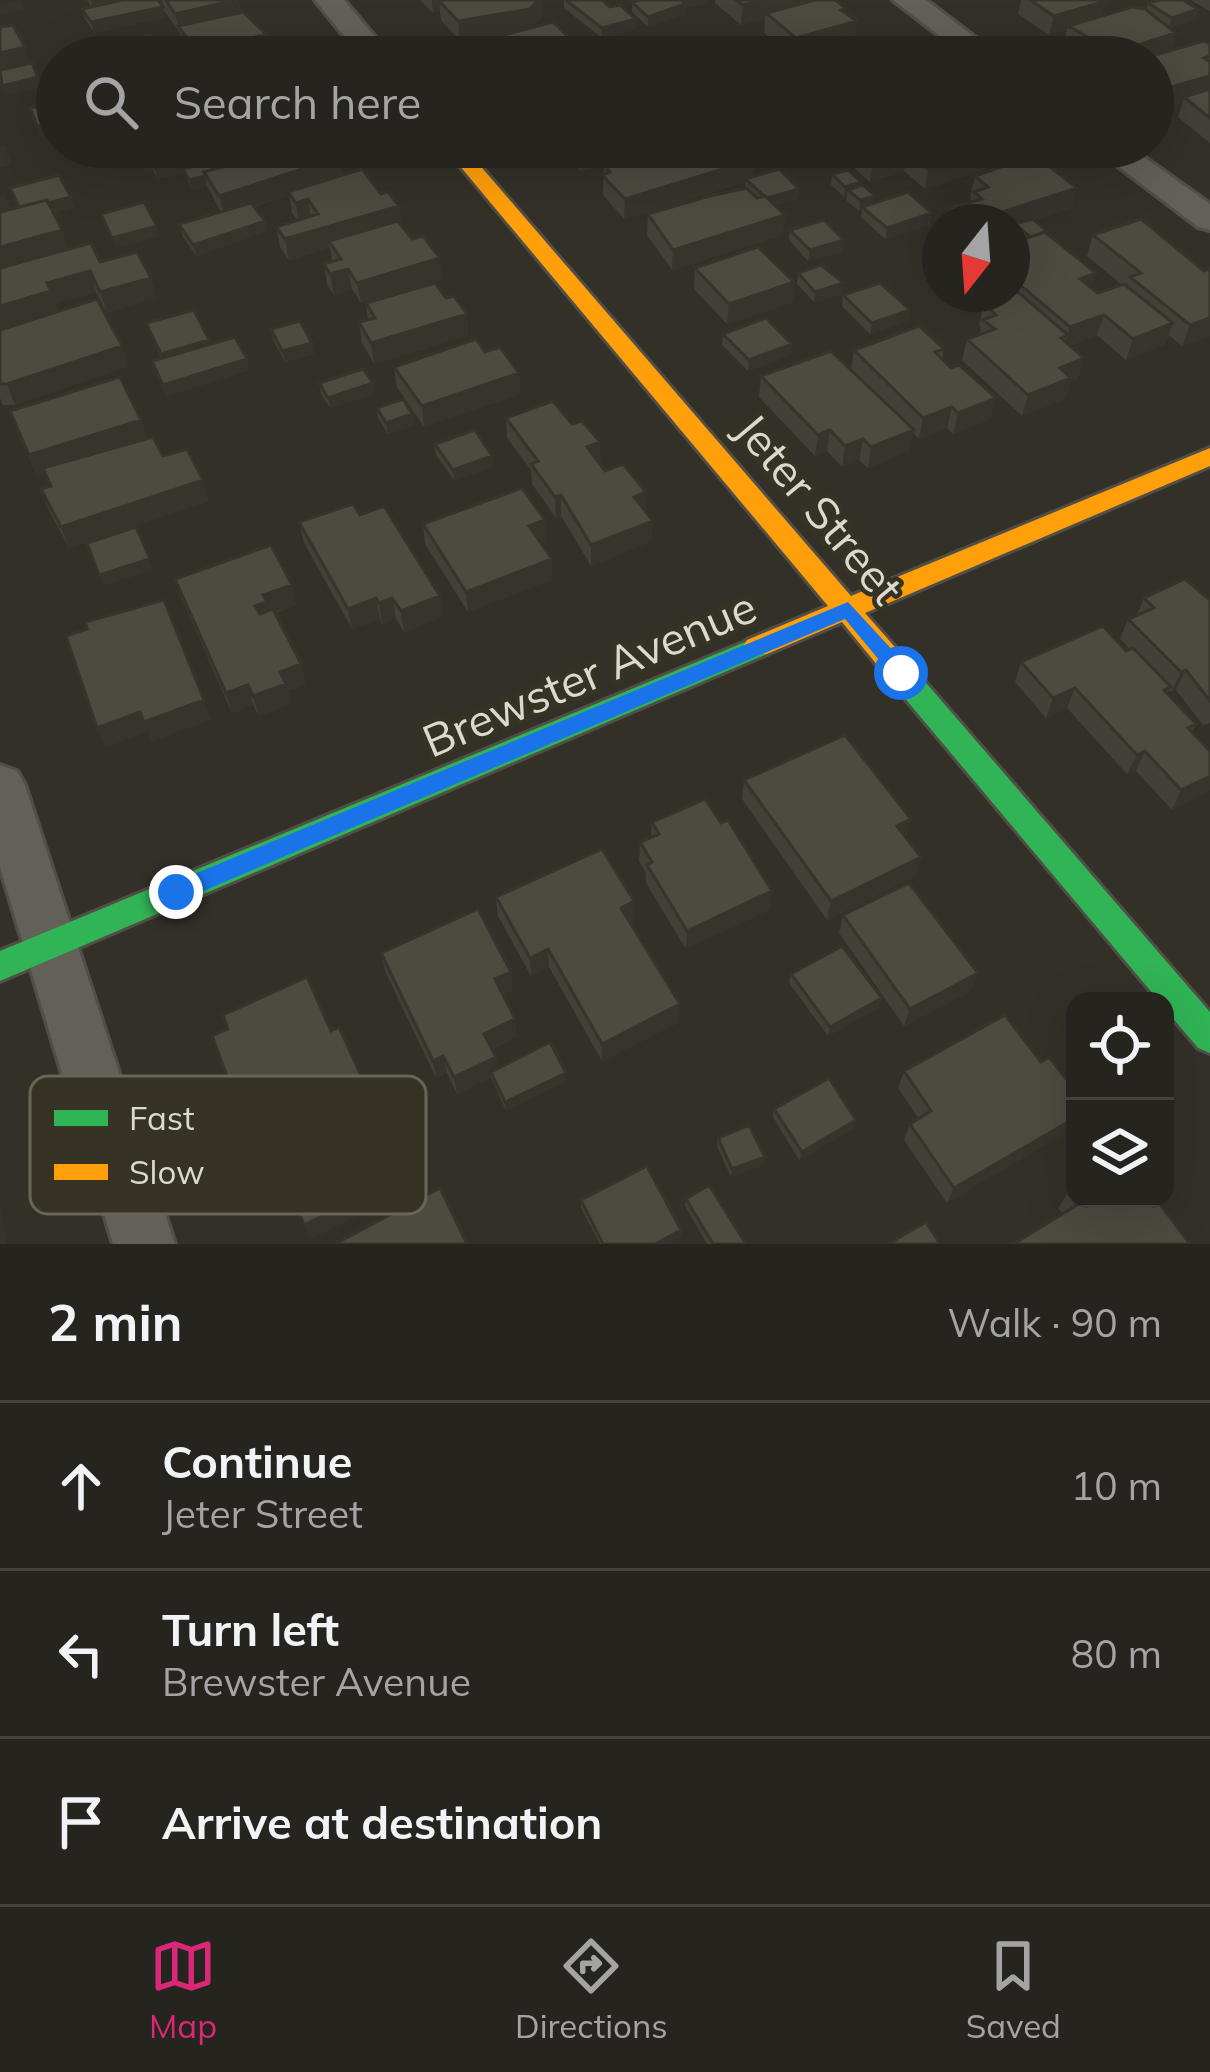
<!DOCTYPE html>
<html lang="en">
<head>
<meta charset="utf-8">
<style>
  body { margin:0; font-family:Mulish,sans-serif; background:#32302b; color:#f1f3f6 }
  .controls { position:absolute; right:36px; bottom:36px; display:grid; overflow:hidden; border-radius:24px; box-shadow:0 12px 48px #0002 }
  .controls button { width:108px; height:108px; display:grid; place-items:center; padding:0; border:0; border-bottom:3px solid #42413c; background:#26241e; color:#f1f3f6; font:60px sans-serif }
  .compass { position:absolute; left:922px; top:204px; width:108px; height:108px; border-radius:50%; background:#26241e; box-shadow:0 12px 48px #0002; rotate:197deg }
  .stop { position:absolute; width:36px; height:36px; margin:-27px; border:9px solid #1a73e8; border-radius:50%; background:#fff }
  .stop.end { background:#1a73e8; border-color:#fff; box-shadow:0 3px 12px #0008 }
  .list { margin:0; padding:0; list-style:none }
  h2 { display:flex; justify-content:space-between; align-items:center; height:156px; margin:0; padding:0 48px; font-size:51px }
  h2 small { font-size:39px; font-weight:400; color:#a4a4a4 }
  .list li { display:grid; grid-template-columns:78px 1fr auto; gap:36px; align-items:center; box-sizing:border-box; height:168px; padding:0 48px; border-top:3px solid #42413c }
  .list b { display:block; font-size:45px; white-space:nowrap }
  .list p { margin:0; font-size:39px; white-space:nowrap; color:#a4a4a4 }
  .list em { font-size:39px; font-style:normal; color:#a4a4a4 }
  .icon { flex:none; width:66px; height:66px; fill:none; stroke:currentColor; stroke-width:2; stroke-linecap:round; stroke-linejoin:round }
  .map { position:relative; flex:none; width:1210px; height:1244px; overflow:hidden }
  .search { position:absolute; background:#26241e; box-shadow:0 12px 48px #0002; left:36px; right:36px; top:36px; height:132px; display:flex; align-items:center; gap:30px; box-sizing:border-box; padding:0 42px; border-radius:66px; color:#a4a4a4; font-size:45px }
  .sheet { height:660px; background:#26241e }
  nav { display:flex; justify-content:space-around; align-items:center; box-sizing:border-box; height:168px; border-top:3px solid #42413c; background:#26241e; font-size:33px; color:#a4a4a4 }
  nav a { display:grid; justify-items:center; gap:6px }
  nav .on { color:#db2777 }
  .map>svg:first-child { display:block }
</style>
</head>
<body>
<div class="map">
<svg width="1210" height="1244" viewBox="0 0 1210 1244">
  <rect width="100%" height="100%" fill="#333028"/>
  <g fill="none" stroke-linecap="round" stroke-linejoin="round">
    <g stroke="#504e47" stroke-width="6">
      <path id="street" d="M315 0H344L392 57H361Z
        M893 0H926L1001 57H967Z
        M1093 147H1130L1210 204V230L1198 227Z
        M0 765 17 771 25 785 175 1244H113L0 867Z"/>
    </g>
    <g stroke="#504e47" stroke-width="6">
      <path id="fast" d="M757 637 767 640 771 647 767 654 0 981V951Z
        M892 652 902 655 1210 1012V1053L1198 1048 1165 1009V1001H1159L882 671 878 663 882 655Z"/>
    </g>
    <g stroke="#504e47" stroke-width="6">
      <path id="slow" d="M444 147H464L851 596 1210 448V466L865 613 902 655 906 663 902 671H882L842 622 767 654H747L743 647 747 640 828 606Z"/>
    </g>
    <use href="#street" fill="#616059" fill-rule="evenodd"/>
    <use href="#fast" fill="#30b455" fill-rule="evenodd"/>
    <use href="#slow" fill="#ff9f0a" fill-rule="evenodd"/>
  </g>
  <path fill="#424037" d="M87 0H158L163 7 165 17 94 33 85 19 82 9 91 7Z
    M162 0H238L241 13 283 57H182L177 37 180 36V33L164 11Z
    M420 0H542L543 15 531 28 578 46V57H478L477 42 523 30 460 41 441 20 440 11 433 13Z
    M564 0H602L610 7 636 19V29L602 38 564 8Z
    M641 0H708V2L685 8V14L648 27 632 12V2Z
    M715 0H811L846 13 854 41H852L866 52 903 57H781L782 51 785 50 764 33 765 18 741 25 715 3Z
    M1021 0H1104L1102 16 1146 10 1148 3 1198 9 1195 19 1169 28 1176 33 1171 50 1210 44V143L1178 117 1183 102 1165 107 1153 101V57H1084L1063 46 1067 30 1049 35 1018 14Z
    M1210 0V11L1192 1V0Z
    M559 147H643V152L675 150 686 147H749L748 152 755 176 799 189 798 199 775 206 785 215 782 235 672 270 647 235 648 214 745 188V182L624 219 603 195 604 165 609 163 581 171Z
    M796 147H839L838 154 812 162Z
    M863 147 1010 161 925 189 904 171 870 182 855 169 858 149Z
    M138 151 198 158 200 164 222 167 229 165 227 155 351 160 341 163 342 175 381 194 399 206 401 226 442 279 361 303 352 289 334 295 327 285 324 264 332 262 330 248 289 260 280 247 276 227 297 220 292 213 289 195 254 207 267 231 196 256 182 235 179 224 221 212 207 186 192 190 184 173 158 179 153 170 146 172Z
    M832 174 861 182V186L875 196 874 203 930 224 885 239 861 217 862 210 859 211 846 200 847 196 844 197 831 185Z
    M975 176 1077 188 1071 208 1034 220 1098 293 1122 285 1087 256 1093 235 1204 271 1210 268V336L1182 346 1169 335 1165 344 1126 360 1097 335 1070 346 1078 379 1070 382 1065 399 1022 416 962 360 967 339 980 335 981 327 979 325 984 304 1005 297 1001 294H1012V243L1019 241 1012 235 1014 227H1012V222H947L950 208 972 202 970 197Z
    M10 188 74 207 53 213 68 249 151 278 156 298 107 313 96 292 55 304 58 311 122 346 128 366 15 405H3L0 398V330L10 209 18 207Z
    M790 230 843 251 808 261 789 240Z
    M695 268 794 282 792 302 727 324 694 289Z
    M798 273 844 283 842 294 814 302 797 284Z
    M843 295 910 310 907 321 870 334 842 306Z
    M366 303 469 335 374 364 362 343 359 322 368 320Z
    M146 323 210 344 247 359 249 370 167 396 152 361 161 359Z
    M271 329 314 354 285 362 273 340Z
    M723 334 792 344 790 355 748 371 722 345Z
    M944 349 942 359 996 398 990 419 953 434 947 428 919 439 913 433 909 451 868 468 859 460 842 467 827 451 815 456 759 397 761 376 851 370 854 350Z
    M394 367 519 373 520 394 424 427 397 387Z
    M319 383H373L374 394 330 408 321 394Z
    M377 408 412 414 414 425 388 434 378 418Z
    M10 411 141 420 147 439 209 501 69 548 49 510 41 489 51 486 46 473 37 476Z
    M506 418 572 424 600 442V463L646 512 652 541 591 566 561 516 556 518 532 484 531 470 507 438Z
    M435 444 492 456 493 467 454 480 436 455Z
    M360 515 440 596 443 616 404 632 396 619 382 624 380 619 352 629 304 543 299 522Z
    M423 524 546 541 541 543 553 579 468 612 425 544Z
    M175 579 296 605 275 613 301 664 305 685 288 691 291 704 259 716 253 705 232 713 182 599Z
    M1144 598 1210 600V723L1203 725 1176 690 1171 692 1169 690 1168 694 1196 724 1192 732 1210 751 1172 810 1136 771 1127 774 1067 708 1046 718 1015 682 1021 662 1130 649 1120 639 1128 619 1137 615Z
    M744 780 906 838 921 857 916 876 827 920 742 799Z
    M652 822 721 823 772 891 769 910 686 949 646 883V873L639 861 640 842 651 837Z
    M496 897 634 920 630 922 679 1022 602 1061 549 967 531 976 498 916Z
    M843 915 971 991 904 1026 839 933Z
    M381 953 513 990 503 994 517 1036 492 1049 496 1057 497 1068 566 1081 506 1111 491 1077 457 1094 447 1073 436 1078 385 971Z
    M791 974 879 1007 828 1036 789 983Z
    M1041 1062 947 1203 904 1140 910 1124 919 1119 898 1088 904 1071Z
    M774 1109 854 1128 799 1160 773 1117Z
    M718 1138 763 1165 731 1177 717 1146Z
    M1068 1193 1190 1244 1063 1214 1058 1208Z
    M686 1199 746 1244H707L685 1206Z
    M581 1200 681 1230 680 1237 668 1244H600L581 1208Z"/>
  <path fill="#36342d" d="M21 0 24 9 0 15V4Z
    M91 0H151L94 11Z
    M238 0 242 19 178 26 175 14Z
    M432 0H487L439 1 440 11 433 13Z
    M538 0H542L543 15 530 29 460 41 458 21Z
    M680 0H708V2L685 8V14L648 27V17Z
    M763 0H811L810 6 766 13 765 18 741 25 743 5Z
    M1106 1 1101 20 1068 26 1067 30 1049 35 1054 16Z
    M163 7 165 17 94 33 91 22Z
    M846 8 844 25 857 21 854 41 795 57 796 38Z
    M1198 9 1195 19 1169 28 1172 18Z
    M636 19V29L602 38V28Z
    M1176 33 1170 53 1153 57H1114L1115 52Z
    M266 34 270 54 258 57H191V55Z
    M578 46V57H540Z
    M25 47 31 67 0 75V53Z
    M157 48 160 57H128V55Z
    M1210 76V94L1184 97 1183 102 1165 107 1171 87Z
    M38 77 42 87 5 96 2 86Z
    M57 122V133L40 137 37 126Z
    M6 145 12 165 0 168V146Z
    M332 147H349L351 160 341 163 342 175 336 180 224 216 219 196Z
    M596 147H643V154L581 171V151Z
    M829 147H839L838 154 812 162 813 152Z
    M997 147H1013L1010 161 925 189 928 169Z
    M907 151 904 171 870 182 873 162Z
    M198 158 201 169H183L184 173 158 179 155 169Z
    M756 159 754 180 745 179V182L624 219 625 199Z
    M151 160 153 170 146 172 143 162Z
    M205 176 207 186 192 190 189 180Z
    M861 182 860 193 848 190 847 196 844 197 845 187Z
    M1077 188 1071 208 1017 226 1015 224 1012 227V222H970Z
    M799 189 798 199 764 209 765 198Z
    M5 195 12 215 0 218V196Z
    M875 196 874 206 862 207V210L859 211 860 200Z
    M71 197 74 207 24 221 21 210Z
    M308 199 311 220 299 223 296 203Z
    M399 206 401 227 329 241 330 248 289 260 285 239Z
    M932 213 930 224 885 239 887 228Z
    M785 215 782 235 672 270 673 250Z
    M265 221 267 231 196 256 193 245Z
    M157 226 160 236 116 248 112 238Z
    M62 230 69 251 0 270V247Z
    M844 240 843 251 808 261 810 250Z
    M440 258 442 279 361 303 357 283Z
    M348 269 352 289 334 295 330 274Z
    M90 271 96 292 55 304 58 312 0 329V306L47 283Z
    M1096 273 1090 293 1080 279Z
    M151 278 156 298 107 313 100 292Z
    M794 282 792 302 727 324 729 304Z
    M844 283 842 294 814 302 815 292Z
    M910 310 907 321 870 334 872 323Z
    M467 314 469 335 374 364 371 343Z
    M1104 315 1097 335 1064 348 1070 327Z
    M1210 318V336L1182 346 1190 325Z
    M1173 323 1165 344 1126 360 1133 339Z
    M209 340 212 351 164 365 161 354Z
    M312 343 314 354 285 362 282 351Z
    M792 344 790 355 748 371 749 360Z
    M122 346 128 366 15 405 7 384Z
    M1084 358 1078 379 1070 382 1065 399 1022 416 1028 395 1060 368Z
    M247 359 249 370 167 396 163 385Z
    M519 373 520 394 424 427 422 406Z
    M373 383 374 394 330 408 328 398Z
    M996 398 990 419 953 434 958 413Z
    M952 407 947 428 919 439 923 418Z
    M412 414 414 425 388 434 386 423Z
    M141 420 147 441 37 476 29 455Z
    M830 430 827 451 815 456 818 435Z
    M914 430 909 451 868 468 871 447Z
    M863 439 859 460 842 467 845 446Z
    M600 442 601 463 587 447Z
    M492 456 493 467 454 480 453 470Z
    M203 480 209 501 69 548 61 527Z
    M646 492V513L634 497Z
    M561 495V516L556 518 555 497Z
    M545 520 546 541 530 546 529 526Z
    M653 521 652 541 591 566V545Z
    M150 559 153 570 103 586 99 575Z
    M552 559 553 579 468 612 466 592Z
    M292 585 296 605 270 614 261 627 255 606 263 595Z
    M440 596 443 616 404 632 401 611Z
    M376 598 380 619 352 629 348 609Z
    M392 598 396 619 382 624 379 603Z
    M301 664 305 685 288 691 291 704 259 716 253 696 280 672Z
    M1186 670 1176 690 1171 692 1181 672Z
    M248 685 253 705 232 713 226 693Z
    M1075 688 1067 708 1046 718 1053 698Z
    M204 700 211 720 151 742 148 732 105 748 97 728 140 712Z
    M1145 751 1136 771 1127 774 1137 755Z
    M1210 776V790L1172 810 1181 790Z
    M911 819 906 838 897 826Z
    M921 857 916 876 827 920 831 901Z
    M772 891 769 910 686 949 687 931Z
    M634 901V920L621 926V908Z
    M548 949 549 967 531 976 530 958Z
    M511 972 513 990 497 997 495 979Z
    M978 973 971 991 904 1026 910 1009Z
    M882 998 879 1007 828 1036 830 1027Z
    M680 1004 679 1022 602 1061V1044Z
    M515 1019 517 1036 487 1051 484 1034Z
    M443 1056 447 1073 436 1078 433 1061Z
    M496 1057 498 1074 491 1072V1077L457 1094 454 1077Z
    M566 1073V1081L506 1111 505 1102Z
    M376 1109 381 1125 352 1140 346 1124Z
    M1075 1118V1128L947 1203 954 1188Z
    M856 1120 854 1128 799 1160 802 1152Z
    M256 1122 263 1138 253 1143 246 1127Z
    M276 1156 283 1172 278 1174 271 1159Z
    M765 1157 763 1165 731 1177 732 1169Z
    M374 1190 379 1205 310 1240 304 1225Z
    M0 1208 7 1244H0Z
    M681 1230 680 1237 668 1244H655Z"/>
  <path fill="#4d4a40" stroke="#36342d" stroke-width="3" d="M122 0H158L163 7 91 22 82 9Z
    M166 0H235L175 14Z
    M445 0H538L530 9 458 21 439 1Z
    M566 0H602L610 7 620 5 636 19 602 28Z
    M641 0H681L685 4 648 17 632 2Z
    M736 0H763L743 5Z
    M815 0H835L846 8 841 10 857 21 796 38 766 13Z
    M1030 0H1104L1106 1 1054 16Z
    M1159 0H1183L1198 9 1172 18 1148 3Z
    M1132 7 1145 9 1176 33 1115 52 1068 26Z
    M243 12 266 34 191 55 177 37 185 35 178 26Z
    M553 22 578 46 540 57H500L493 50 487 52 477 42Z
    M13 25 25 47 0 53V27Z
    M843 34 866 52 888 46 903 57H790L782 51Z
    M149 35 157 48 128 55 119 42Z
    M664 40 681 56 624 57 618 51Z
    M271 41 283 57H218Z
    M1204 41 1210 44V56L1204 58 1210 62V76L1171 87 1153 78V57H1148Z
    M32 63 38 77 2 86 0 70Z
    M1210 89V118L1184 97Z
    M57 102V122L37 126 30 108Z
    M153 147H188L198 158 155 169 151 160 143 162 138 151Z
    M258 147H334L339 154 331 157 333 159 219 196 204 172 233 164 227 155Z
    M658 147H672L675 150 686 147H713L718 151 732 147H743L756 159 625 199 602 175 610 172 604 165Z
    M807 147H829L813 152Z
    M863 147H997L928 169 907 151 873 162 858 149Z
    M1035 155 1077 188 970 222H965L950 208 982 199 974 192 988 187 975 176Z
    M218 160 222 167 204 172 205 176 189 180 183 169Z
    M362 169 381 194 388 192 399 206 285 239 276 227 318 214 308 199 296 203 288 192Z
    M779 169 799 189 767 198 745 179Z
    M848 170 861 182 845 187 832 174Z
    M59 175 71 197 48 203 47 200 19 207 10 188Z
    M863 185 875 196 860 200 848 190Z
    M746 188 757 198 765 196 785 215 673 250 648 214 706 197Z
    M908 192 932 213 887 228 862 207Z
    M47 200 62 230 0 247V212Z
    M144 202 157 226 112 238 101 214Z
    M251 203 265 221 193 245 179 224Z
    M1033 219 1049 233 1045 232 1030 237 1015 224Z
    M1141 219 1204 271 1210 268V318L1190 325 1130 277 1141 273 1093 235Z
    M824 220 844 240 810 250 790 230Z
    M398 221 412 239 423 236 440 258 357 283 348 269 330 274 324 264 341 259 329 241Z
    M1045 232 1096 273 1080 279 1098 293 1124 284 1173 323 1133 339 1104 315 1070 327 1012 278V256L1016 254 1012 251V243Z
    M91 243 100 262 137 252 151 278 100 292 90 271 47 283 51 291 0 306V268Z
    M758 247 794 282 729 304 695 268Z
    M821 265 844 283 815 292 798 273Z
    M435 283 446 298 454 296 467 314 371 343 359 322 375 318 366 303Z
    M880 283 910 310 872 323 843 295Z
    M1018 292 1068 335 1061 338 1084 358 1060 368 1071 378 1028 395 967 339 995 329 983 320 996 315 984 304Z
    M97 299 122 346 7 384H0V330Z
    M194 310 209 340 161 354 146 323Z
    M766 318 792 344 749 360 723 334Z
    M300 321 312 343 282 351 271 329Z
    M919 326 944 349 935 352 951 368 959 365 996 398 958 413 952 407 923 418 854 350Z
    M235 337 247 359 163 385 152 361Z
    M476 339 485 352 500 347 519 373 422 406 394 367Z
    M831 351 914 430 871 447 863 439 845 446 830 430 818 435 761 376Z
    M363 369 373 383 328 398 319 383Z
    M120 377 141 420 29 455 10 411Z
    M403 399 412 414 386 423 377 408Z
    M553 401 572 424 582 421 600 442 587 447 605 471 623 464 646 492 634 497 653 521 591 545 561 495 555 497 531 464 538 461 506 418Z
    M475 430 492 456 453 470 435 444Z
    M153 437 163 456 187 449 203 480 61 527 41 489 51 486 43 468Z
    M522 488 545 520 529 526 552 559 466 592 423 524Z
    M353 504 360 515 384 506 440 596 401 611 392 598 379 603 376 598 348 609 299 522Z
    M136 527 150 559 99 575 87 543Z
    M271 545 292 585 263 595 267 602 255 606 260 614 273 609 301 664 280 672 286 684 253 696 248 685 226 693 175 579Z
    M1185 579 1210 600V701L1186 670 1181 672 1128 619 1154 608 1144 598Z
    M164 600 204 700 144 722 140 712 97 728 66 636 87 629 85 622Z
    M1103 626 1126 651 1133 648 1171 687 1164 690 1196 724 1188 728 1210 751V776L1181 790 1145 751 1137 755 1075 688 1053 698 1021 662Z
    M845 735 911 819 897 826 921 857 831 901 744 780Z
    M705 799 721 823 728 820 772 891 687 931 647 865 652 862 640 842 659 834 652 822Z
    M602 849 634 901 621 908 680 1004 602 1044 548 949 530 958 496 897Z
    M909 883 978 973 910 1009 843 915Z
    M478 909 511 972 495 979 515 1019 484 1034 496 1057 454 1077 443 1056 433 1061 381 953Z
    M842 946 882 998 830 1027 791 974Z
    M307 977 331 1031 339 1027 376 1109 346 1124 374 1190 304 1225 276 1156 271 1159 256 1122 246 1127 212 1036 228 1029 223 1015Z
    M1005 1015 1041 1062 1049 1057 1075 1090V1118L954 1188 910 1124 931 1111 904 1071Z
    M550 1042 566 1073 505 1102 491 1072Z
    M829 1078 856 1120 802 1152 774 1109Z
    M749 1125 765 1157 732 1169 718 1138Z
    M647 1166 681 1230 655 1244H603L581 1200Z
    M709 1185 746 1244H713L686 1199Z
    M440 1188 467 1244H335Z
    M1075 1189V1199H1156L1190 1244H1013L1077 1205 1068 1193Z
    M926 1222 940 1244H888Z"/>
  <path fill="#1a73e8" d="M848 602 908 667V678H894L845 619 184 899 176 902 165 892 168 885Z"/>
  <g text-anchor="middle" dominant-baseline="central" stroke-width="9" stroke-linejoin="round" paint-order="stroke">
    <g font-size="45" fill="#dcdad0" stroke="#373324">
      <text transform="translate(820 508) rotate(50)">Jeter Street</text>
      <text transform="translate(589 673) rotate(-23)">Brewster Avenue</text>
    </g>
  </g>
  <rect x="30" y="1076" width="396" height="138" rx="18" fill="#373324" stroke="#696558" stroke-width="3"/>
  <rect x="54" y="1110" width="54" height="16" fill="#30b455"/>
  <rect x="54" y="1164" width="54" height="16" fill="#ff9f0a"/>
  <g font-size="33" fill="#dcdad0">
    <text x="129" y="1130">Fast</text>
    <text x="129" y="1184">Slow</text>
  </g>
</svg>
<div class="controls">
<button><svg class="icon" aria-label="locate" viewBox="0 0 24 24"><circle cx="12" cy="12" r="6"/><path d="M12 2v4M12 18v4M2 12h4M18 12h4"/></svg></button>
<button><svg class="icon" aria-label="layers" viewBox="0 0 24 24"><path d="M12 4l9 5-9 5-9-5zM3 14l9 5 9-5"/></svg></button>
</div>
<svg class="compass" viewBox="-18 -18 36 36"><path d="M0-13l5 13h-10z" fill="#e53935"/><path d="M0 13l5-13h-10z" fill="#a4a4a4"/></svg>
<div class="stop" style="left:901px;top:673px"></div>
<div class="stop end" style="left:176px;top:892px"></div>
<div class="search"><svg class="icon" aria-label="search" viewBox="0 0 24 24"><circle cx="10" cy="10" r="6"/><path d="M15 15l6 6"/></svg>Search here</div>
</div>
<section class="sheet">
<h2>2 min<small>Walk · 90 m</small></h2>
<ul class="list">
<li><svg class="icon" aria-label="ahead" viewBox="0 0 24 24"><path d="M12 20V5M6 11l6-6 6 6"/></svg><div><b>Continue</b><p>Jeter Street</p></div><em>10 m</em></li>
<li><svg class="icon" aria-label="left" viewBox="0 0 24 24"><path d="M17 20v-9H6M10 6l-5 5 5 5"/></svg><div><b>Turn left</b><p>Brewster Avenue</p></div><em>80 m</em></li>
<li><svg class="icon" aria-label="arrive" viewBox="0 0 24 24"><path d="M6 21V4h12l-3 4 3 4H6"/></svg><div><b>Arrive at destination</b></div></li>
</ul>
</section>
<nav>
<a class="on"><svg class="icon" aria-label="map" viewBox="0 0 24 24"><path d="M3 6l6-2 6 2 6-2v14l-6 2-6-2-6 2zM9 4v14M15 6v14"/></svg>Map</a>
<a><svg class="icon" aria-label="directions" viewBox="0 0 24 24"><path d="M12 3l9 9-9 9-9-9zM9 14v-3h6M13 9l2 2-2 2"/></svg>Directions</a>
<a><svg class="icon" aria-label="saved" viewBox="0 0 24 24"><path d="M7 4h10v16l-5-4-5 4z"/></svg>Saved</a>
</nav>
</body>
</html>
